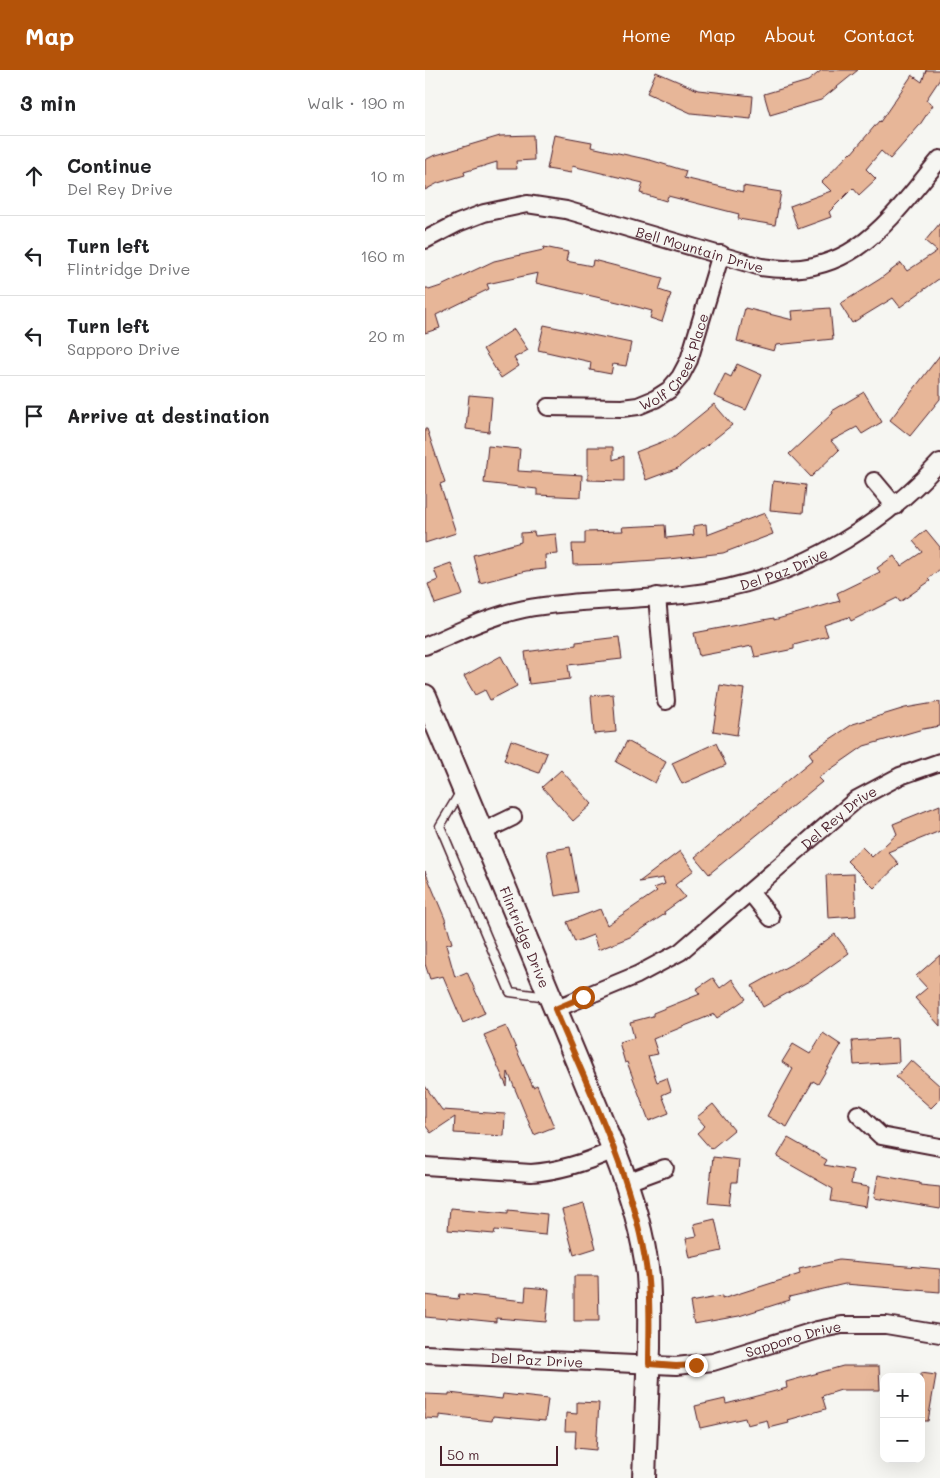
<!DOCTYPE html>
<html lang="en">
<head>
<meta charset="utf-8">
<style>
  body { margin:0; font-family:Mali,sans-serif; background:#f6f6f6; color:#202124 }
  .controls { position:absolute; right:15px; bottom:15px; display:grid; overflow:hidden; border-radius:10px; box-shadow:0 5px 20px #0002 }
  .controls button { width:45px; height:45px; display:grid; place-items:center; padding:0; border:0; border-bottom:1px solid #e0e0e0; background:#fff; color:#202124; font:25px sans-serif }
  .scale { position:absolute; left:15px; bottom:12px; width:118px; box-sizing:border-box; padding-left:5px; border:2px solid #4a1f2b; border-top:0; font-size:14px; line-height:18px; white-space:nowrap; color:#4a1f2b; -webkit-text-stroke:4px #f6f6f2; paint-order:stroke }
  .stop { position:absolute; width:15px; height:15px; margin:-11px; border:4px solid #b45309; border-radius:50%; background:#fff }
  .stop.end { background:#b45309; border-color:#fff; box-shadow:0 1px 5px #0008 }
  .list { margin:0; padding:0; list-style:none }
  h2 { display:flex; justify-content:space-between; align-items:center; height:65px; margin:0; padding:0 20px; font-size:21px }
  h2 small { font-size:16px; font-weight:400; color:#757577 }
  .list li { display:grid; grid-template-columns:32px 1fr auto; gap:15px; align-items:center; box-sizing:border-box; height:80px; padding:0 20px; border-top:1px solid #e0e0e0 }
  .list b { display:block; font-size:19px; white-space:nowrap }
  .list p { margin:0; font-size:16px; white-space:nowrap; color:#757577 }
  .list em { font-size:16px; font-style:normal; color:#757577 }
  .icon { flex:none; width:28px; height:28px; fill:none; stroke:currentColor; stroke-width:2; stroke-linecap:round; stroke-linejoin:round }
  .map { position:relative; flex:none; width:515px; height:1408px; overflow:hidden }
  header { display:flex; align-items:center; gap:30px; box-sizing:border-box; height:70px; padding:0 25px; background:#b45309; color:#fff }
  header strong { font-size:24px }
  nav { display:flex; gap:28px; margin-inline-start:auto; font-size:18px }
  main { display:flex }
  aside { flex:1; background:#fff }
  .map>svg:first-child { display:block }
</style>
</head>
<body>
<header>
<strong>Map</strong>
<nav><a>Home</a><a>Map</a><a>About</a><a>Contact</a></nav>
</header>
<main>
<aside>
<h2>3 min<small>Walk · 190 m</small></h2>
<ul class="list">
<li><svg class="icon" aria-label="ahead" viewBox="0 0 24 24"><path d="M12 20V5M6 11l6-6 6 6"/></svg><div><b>Continue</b><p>Del Rey Drive</p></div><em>10 m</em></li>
<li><svg class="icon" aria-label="left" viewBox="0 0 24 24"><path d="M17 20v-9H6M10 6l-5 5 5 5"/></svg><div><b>Turn left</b><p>Flintridge Drive</p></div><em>160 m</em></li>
<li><svg class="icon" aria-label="left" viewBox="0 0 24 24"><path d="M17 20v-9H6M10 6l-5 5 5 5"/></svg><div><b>Turn left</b><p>Sapporo Drive</p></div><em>20 m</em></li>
<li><svg class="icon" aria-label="arrive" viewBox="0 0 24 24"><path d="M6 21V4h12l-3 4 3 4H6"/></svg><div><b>Arrive at destination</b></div></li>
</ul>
</aside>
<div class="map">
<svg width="515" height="1408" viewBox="0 0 515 1408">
  <rect width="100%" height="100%" fill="#f6f6f2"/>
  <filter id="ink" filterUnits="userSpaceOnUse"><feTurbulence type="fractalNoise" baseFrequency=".02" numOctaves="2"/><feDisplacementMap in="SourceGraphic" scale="10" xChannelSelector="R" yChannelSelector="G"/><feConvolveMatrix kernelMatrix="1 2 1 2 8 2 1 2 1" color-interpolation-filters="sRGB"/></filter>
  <g filter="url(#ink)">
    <path fill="#e7b698" stroke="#4a1f2b" d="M397 0H433L396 30 345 45 339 24 383 11Z
      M501 0H515V9L501 30 508 35 494 56 465 89 456 81 441 99 451 109 434 125 428 118 404 142 406 147 373 159 365 136 406 121 397 112 425 83 426 84 454 51 455 52 487 5 497 12Z
      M231 2 273 20 328 26 326 49 266 43 222 23Z
      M108 65 109 90 91 91 92 99H72V92L39 102 40 105 13 113 0 120V90L8 86 75 66Z
      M129 65 167 72 166 77 225 90 261 101 259 108 318 122V116L356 122 350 155 313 149 314 144 243 126 241 131 215 123 218 113 147 96 146 103 122 99Z
      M515 153V208L475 237 468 228 427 253 415 234 455 209 476 193 482 201 512 181 500 171Z
      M119 177 143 182 141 191 167 196 168 190 238 208 234 220 246 224 237 252 225 248 227 241 197 233 111 213 113 203 62 214 64 219 11 245 15 258 0 263V218H3L4 220 16 216 69 191 118 180Z
      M320 238 368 250 367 241 405 238 408 269 351 275 349 281 312 271Z
      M119 255 206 273 201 296 188 294 186 304 165 300 166 292 113 280Z
      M89 259 103 280 89 288 94 296 76 308 58 279Z
      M515 285V329L485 366 465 350Z
      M312 294 337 305 321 340 289 326 300 304 306 307Z
      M439 322 457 352 437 364 432 357 406 371 414 380 386 407 364 384 408 343 407 341Z
      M44 325 67 327 64 362 41 359Z
      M289 334 307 355 253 398 221 410 211 382 247 368Z
      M0 359H2L20 412 15 414 31 463 0 473Z
      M63 376 95 379 93 401 157 405 156 427 112 425V419L59 413Z
      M163 377H188V390L199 386V411L163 410Z
      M348 411 381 415 378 443 345 440Z
      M340 443 348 464 298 483 244 489 188 493V494L148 495 147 474H160V462L198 461 197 457 240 455 241 468 269 465 268 456 281 454 282 465Z
      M501 460 515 477V499L503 509 505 511 475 532 472 528 426 551 424 547 399 555 403 566 369 575V579L330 587 327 576 274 586 269 563 349 548V550L415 531 412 523 455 502 452 498 469 486 476 496 497 482 488 471Z
      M109 462 110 466 131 464 133 484 120 485 121 499 101 501 55 513 48 485 96 472V463Z
      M26 493 38 525 10 534 3 514 13 510 9 499Z
      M194 567 197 589 143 595 145 609 104 614 100 582 151 575V572Z
      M76 586 92 616 65 630 60 620 50 625 39 606Z
      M295 615 319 619 312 665 288 661Z
      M188 624 191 662 169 664 166 626Z
      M515 632V656L498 659 439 676 393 708 397 712 284 804 270 787 388 689 384 683 428 654 480 638Z
      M86 670 122 683 114 703 79 690Z
      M202 671 241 692 230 713 191 692Z
      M291 673 301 695 257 714 247 693Z
      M136 700 167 734 148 751 117 717Z
      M515 735V761L463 782 474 794 449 818 422 791 437 777 447 787 472 764 468 754Z
      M145 777 153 822 130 826 122 781Z
      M255 781 269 800 250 815 260 827 239 842 240 844 205 867 173 880 168 865 150 872 142 852 175 839 182 855 232 821 229 818 240 814 238 808 214 812Z
      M0 801 20 849 27 873 21 875 30 907 42 902 60 943 38 953 18 906 5 909 0 894Z
      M429 804 431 846 403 848 401 805Z
      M410 864 424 883 386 910 338 937 327 916 374 890Z
      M515 885V956L490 928 502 918 491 906Z
      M288 908 295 918 307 909 321 929 292 948 289 944 228 969 233 984 223 986 232 1012 242 1008 246 1021 237 1025 244 1043 224 1051 202 992 200 993 194 972 209 968 205 952 228 946V943L275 924 271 919Z
      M81 956 108 1017 112 1015 129 1057 109 1065 83 1002 82 1017 59 965Z
      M398 963 416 975 393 1014 388 1011 362 1057 342 1046 368 999 357 992 368 974 385 984Z
      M473 968 474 992 429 995 427 971Z
      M486 990 515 1016V1029L506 1038 471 1007Z
      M0 1016 17 1040 80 1044 79 1066 29 1063 30 1047 6 1063 0 1055Z
      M288 1034 309 1060 286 1079 272 1063 280 1056 272 1047Z
      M363 1068 402 1090 399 1095 428 1100 426 1114 444 1117 441 1137 406 1131 408 1119 352 1087Z
      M288 1087 314 1090 312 1112H307L304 1135 283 1133Z
      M453 1105 495 1113V1115L515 1117V1139L449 1128Z
      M159 1134 171 1178 149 1185 137 1140Z
      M25 1138 83 1143V1140L122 1144 120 1165 70 1160 69 1164 23 1160Z
      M290 1149 297 1181 265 1188 261 1168 272 1166 269 1154Z
      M414 1190 515 1199V1222L420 1214 364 1227 365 1230 314 1246 269 1254 265 1232 297 1226V1229L375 1204 374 1199Z
      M149 1206H173L174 1251H149Z
      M101 1217 124 1219 121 1252 71 1248V1252L22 1247V1249L0 1247V1225L33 1229 34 1224 100 1231Z
      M418 1296H454L455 1320H416L397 1326 401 1339 363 1350 364 1353 344 1358 342 1350 322 1355 320 1348 275 1358 270 1336 300 1329 301 1334 362 1318 361 1312Z
      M496 1303 511 1305 503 1351H496Z
      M24 1323 77 1329 78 1324 123 1329 120 1351 68 1346 67 1351 14 1345V1349L0 1348V1324L24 1325Z
      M152 1332 174 1333 171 1380 150 1378 151 1361H140L141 1343 152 1344Z"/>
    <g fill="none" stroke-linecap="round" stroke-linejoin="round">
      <g stroke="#4a1f2b" stroke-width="11">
        <path id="lane" d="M36 721 15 756 85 922 123 927"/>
      </g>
      <g stroke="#4a1f2b" stroke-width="20">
        <g id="street">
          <path id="s1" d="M0 170 33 153 59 143 102 134 141 140 336 197C427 211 464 150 515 89"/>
          <path id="s2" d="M123 337 197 338 213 336 230 329 244 320 255 307 264 290 296 184"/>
          <path d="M449 411 470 436"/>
          <path d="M232 526 241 631"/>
          <path id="s3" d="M0 576C33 562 65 546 99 539 118 535 137 534 156 532 190 530 224 528 258 525 358 515 448 465 515 392"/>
          <path d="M57 762 88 747"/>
          <path d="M325 822 346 848"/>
          <path id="s4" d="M130 939 212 905 255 882 432 729 475 706 515 692"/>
          <path d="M433 1044 456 1066 515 1077"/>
          <path d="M0 1096 106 1103C136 1101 162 1092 189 1080"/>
          <path d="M202 1112 240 1098"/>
          <path id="s5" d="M0 1284 251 1296 288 1292 392 1260 417 1255H461L515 1264"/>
        </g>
      </g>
      <g stroke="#4a1f2b" stroke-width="26">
        <g id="secondary">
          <path id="s6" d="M0 626 189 1080C205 1120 218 1162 223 1205 225 1230 224 1254 224 1278 222 1321 221 1365 219 1408"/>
        </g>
      </g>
      <use href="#lane" stroke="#f6f6f2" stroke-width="8"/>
      <use href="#street" stroke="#f6f6f2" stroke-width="16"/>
      <use href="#secondary" stroke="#f6f6f2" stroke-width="22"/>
    </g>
  </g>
  <g fill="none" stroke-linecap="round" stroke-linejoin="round" filter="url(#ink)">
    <path stroke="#b45309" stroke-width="6" d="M158 927 130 939C166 1025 209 1109 222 1202 226 1232 224 1263 224 1294L251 1296 271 1295"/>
  </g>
  <g text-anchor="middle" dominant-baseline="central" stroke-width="4" stroke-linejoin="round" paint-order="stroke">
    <g font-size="14" fill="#4a1f2b" stroke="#f6f6f2">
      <text stroke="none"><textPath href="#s1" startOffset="288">Bell Mountain Drive</textPath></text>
      <text stroke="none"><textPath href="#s2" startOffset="151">Wolf Creek Place</textPath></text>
      <text stroke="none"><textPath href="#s3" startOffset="370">Del Paz Drive</textPath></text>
      <text stroke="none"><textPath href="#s4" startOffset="346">Del Rey Drive</textPath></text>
      <text stroke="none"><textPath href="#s6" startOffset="261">Flintridge Drive</textPath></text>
      <text stroke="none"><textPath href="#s5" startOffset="372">Sapporo Drive</textPath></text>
      <text stroke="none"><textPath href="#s5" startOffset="112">Del Paz Drive</textPath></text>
    </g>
  </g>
</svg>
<div class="controls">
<button>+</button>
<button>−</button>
</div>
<div class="scale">50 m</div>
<div class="stop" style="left:158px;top:927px"></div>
<div class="stop end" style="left:271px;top:1295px"></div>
</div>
</main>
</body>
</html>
